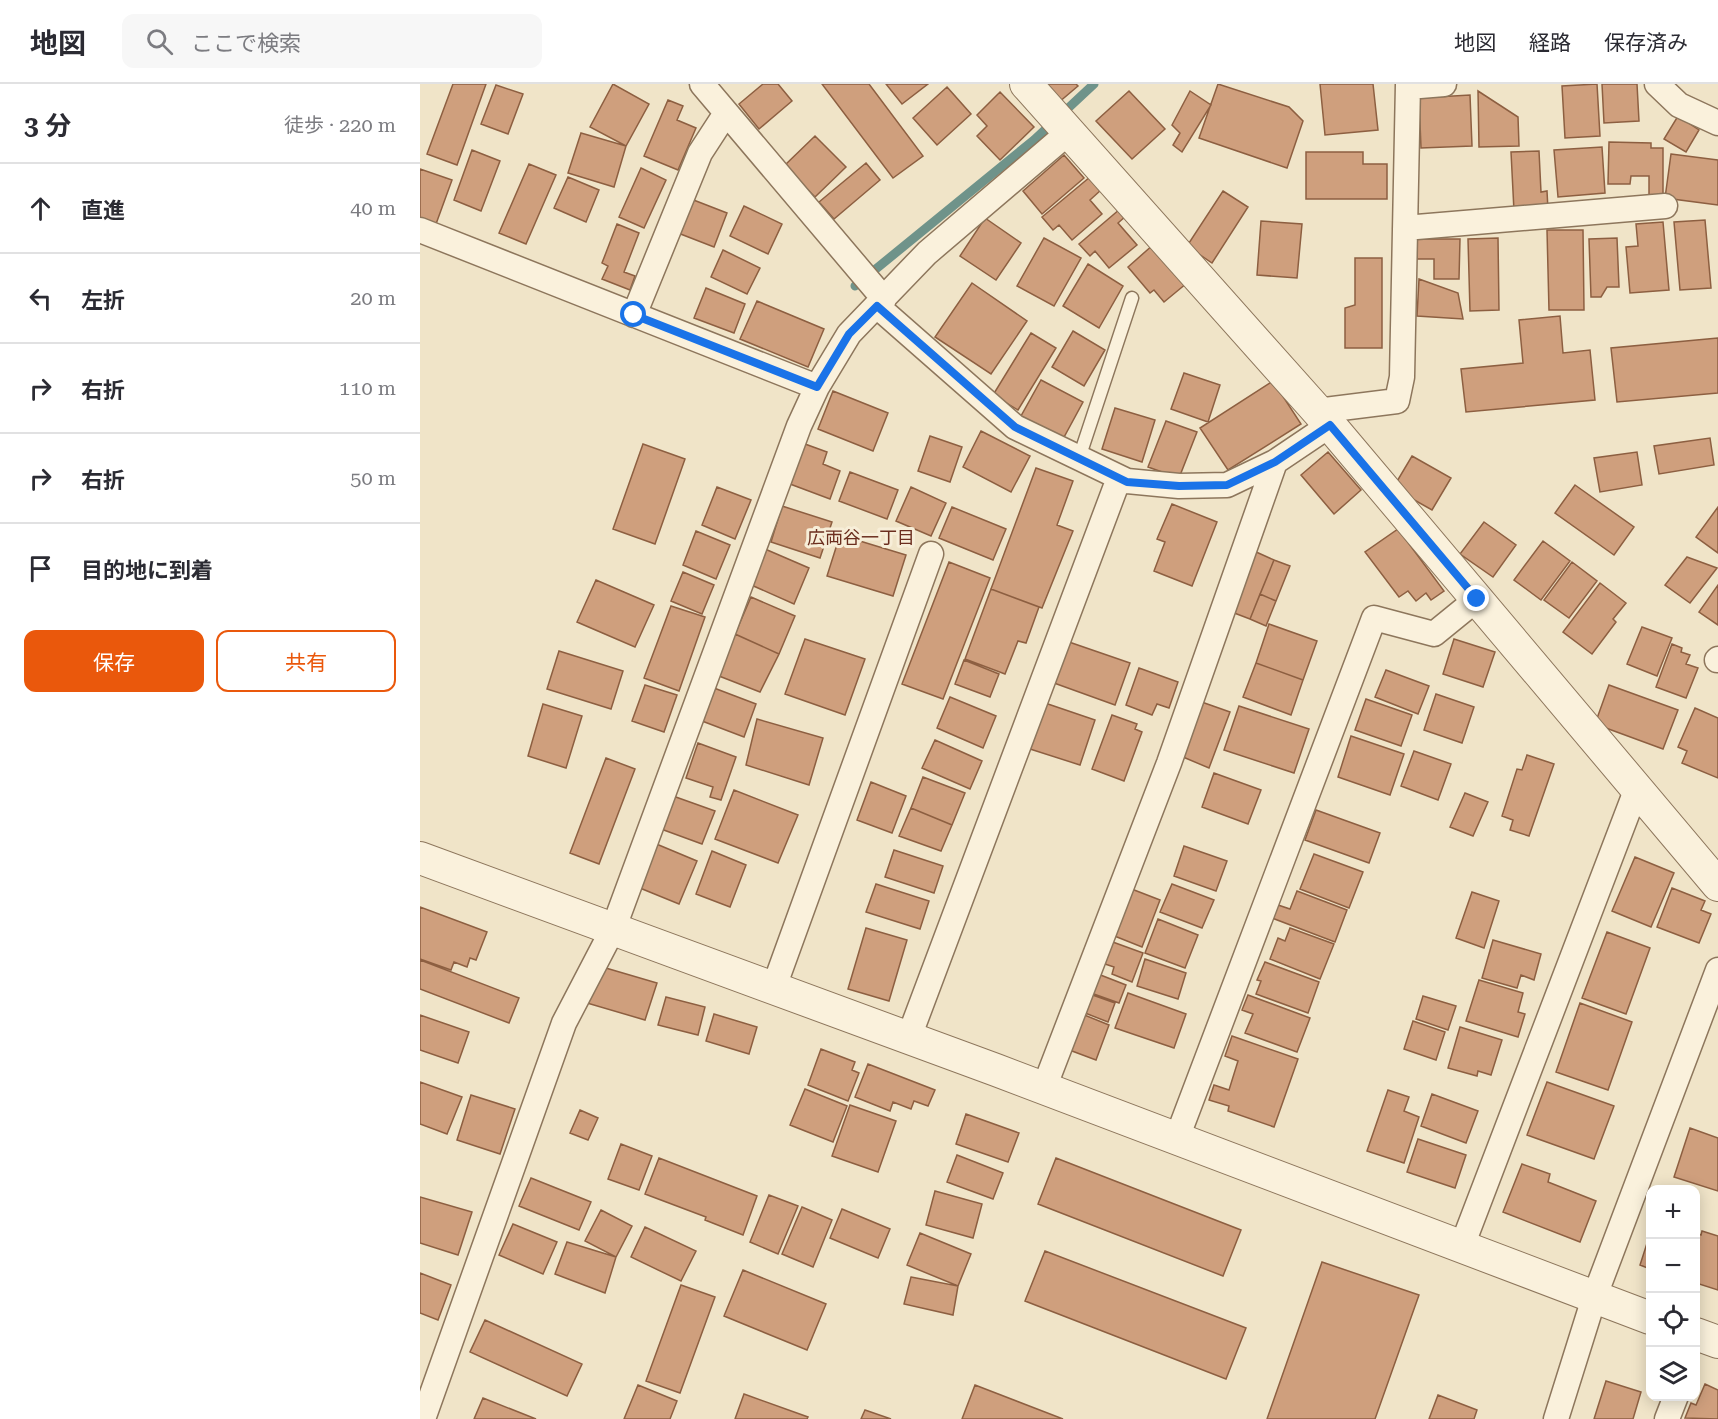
<!DOCTYPE html>
<html lang="ja">
<head>
<meta charset="utf-8">
<style>
  body { margin:0; font-family:"Roboto Serif","Noto Sans JP",serif; background:#f7f7f7; color:#2b2b33 }
  .controls { position:absolute; right:18px; bottom:18px; display:grid; overflow:hidden; border-radius:12px; box-shadow:0 3px 15px #0003 }
  .controls button { width:54px; height:54px; display:grid; place-items:center; padding:0; border:0; border-bottom:2px solid #e1e1e2; background:#fff; color:#2b2b33; font:30px sans-serif }
  .stop { position:absolute; width:18px; height:18px; margin:-14px; border:4px solid #1a73e8; border-radius:50%; background:#fff }
  .stop.end { background:#1a73e8; border-color:#fff; box-shadow:0 2px 6px #0008 }
  .list { margin:0; padding:0; list-style:none }
  h2 { display:flex; justify-content:space-between; align-items:center; height:78px; margin:0; padding:0 24px; font-size:26px }
  h2 small { font-size:20px; font-weight:400; color:#7c7c81 }
  .list li { display:grid; grid-template-columns:39px 1fr auto; gap:18px; align-items:center; box-sizing:border-box; height:90px; padding:0 24px; border-top:2px solid #e1e1e2 }
  .list b { display:block; font-size:22px; white-space:nowrap }
  .list em { font-size:20px; font-style:normal; color:#7c7c81 }
  .actions { display:flex; gap:12px; padding:18px 24px }
  .actions a { flex:1; padding:14px 0; border:2px solid #ea580c; border-radius:12px; text-align:center; font-size:21px; color:#ea580c }
  .actions .main { background:#ea580c; color:#fff }
  .icon { flex:none; width:33px; height:33px; fill:none; stroke:currentColor; stroke-width:2; stroke-linecap:round; stroke-linejoin:round }
  .map { position:relative; flex:none; width:1298px; height:1335px; overflow:hidden }
  header { display:flex; align-items:center; gap:36px; box-sizing:border-box; height:84px; padding:0 30px; background:#fff; border-bottom:2px solid #e1e1e2 }
  header strong { font-size:28px }
  nav { display:flex; gap:33px; margin-inline-start:auto; font-size:21px }
  .search { width:420px; height:54px; background:#f7f7f7; display:flex; align-items:center; gap:15px; box-sizing:border-box; padding:0 21px; border-radius:12px; color:#7c7c81; font-size:22px }
  main { display:flex }
  aside { flex:1; background:#fff }
  .map>svg:first-child { display:block }
</style>
</head>
<body>
<header>
<strong>地図</strong>
<div class="search"><svg class="icon" aria-label="search" viewBox="0 0 24 24"><circle cx="10" cy="10" r="6"/><path d="M15 15l6 6"/></svg>ここで検索</div>
<nav><a>地図</a><a>経路</a><a>保存済み</a></nav>
</header>
<main>
<aside>
<h2>3 分<small>徒歩 · 220 m</small></h2>
<ul class="list">
<li><svg class="icon" aria-label="ahead" viewBox="0 0 24 24"><path d="M12 20V5M6 11l6-6 6 6"/></svg><div><b>直進</b></div><em>40 m</em></li>
<li><svg class="icon" aria-label="left" viewBox="0 0 24 24"><path d="M17 20v-9H6M10 6l-5 5 5 5"/></svg><div><b>左折</b></div><em>20 m</em></li>
<li><svg class="icon" aria-label="right" viewBox="0 0 24 24"><path d="M7 20v-9h11M14 6l5 5-5 5"/></svg><div><b>右折</b></div><em>110 m</em></li>
<li><svg class="icon" aria-label="right" viewBox="0 0 24 24"><path d="M7 20v-9h11M14 6l5 5-5 5"/></svg><div><b>右折</b></div><em>50 m</em></li>
<li><svg class="icon" aria-label="arrive" viewBox="0 0 24 24"><path d="M6 21V4h12l-3 4 3 4H6"/></svg><div><b>目的地に到着</b></div></li>
</ul>
<div class="actions"><a class="main">保存</a><a>共有</a></div>
</aside>
<div class="map">
<svg width="1298" height="1335" viewBox="0 0 1298 1335">
  <rect width="100%" height="100%" fill="#f0e4c8"/>
  <g fill="none" stroke-linecap="round" stroke-linejoin="round">
    <path stroke="#6f938a" stroke-width="9" d="M435 202 614 56 674 0"/>
  </g>
  <path fill="#cf9f7d" stroke="#8d5f41" stroke-width="1.5" d="M33 0H66L37 81 7 70Z
    M193 0 229 20 206 62 170 43Z
    M343 0H358L372 17 339 45 319 20Z
    M402 0H449L503 72 473 94Z
    M466 0H508L482 20Z
    M622 0H656L658 2 638 19Z
    M798 0 869 23 883 37 867 84 779 54Z
    M900 0H953L958 46 905 51Z
    M1177 0 1180 52 1145 54 1142 2Z
    M1182 0H1217L1219 37 1184 39Z
    M76 1 103 10 88 50 61 40Z
    M527 3 551 30 517 61 493 34Z
    M709 7 745 45 712 75 676 37Z
    M770 7 791 21 762 68 753 61 760 49 752 41Z
    M1058 7 1098 33 1099 62 1059 63Z
    M580 8 614 43 580 76 557 52 567 42 557 31Z
    M1050 11 1052 62 1001 64 999 14Z
    M248 16 263 22 257 36 276 44 258 86 224 72Z
    M1258 32 1279 46 1266 68 1244 55Z
    M161 49 206 62 194 103 148 89Z
    M395 52 426 83 395 113 364 82Z
    M1189 58 1231 59V64H1243V112H1229V92H1211L1210 100H1188Z
    M1182 63 1185 109 1138 113 1134 66Z
    M52 66 80 77 61 127 34 116Z
    M1119 67 1121 108 1127 107 1128 126 1094 127 1091 68Z
    M886 68H943V80H967V115H886Z
    M1251 70 1298 76V121L1245 114Z
    M644 71 664 94 622 130 603 107Z
    M446 79 460 96 414 135 399 118Z
    M109 80 136 91 106 160 79 149Z
    M221 84 246 96 224 144 199 133Z
    M0 85 32 96 16 140 0 134Z
    M148 93 179 106 166 138 134 124Z
    M670 93 681 106 670 116 682 130 652 156 639 141 633 146 622 133Z
    M803 107 828 123 792 179 767 162Z
    M271 115 307 129 294 163 258 149Z
    M324 122 362 140 348 170 310 152Z
    M700 125 706 132 698 139 717 161 689 184 675 167 670 172 659 160Z
    M565 134 601 159 576 196 540 172Z
    M1285 136 1291 204 1260 206 1254 138Z
    M841 137 882 140 877 194 837 191Z
    M1243 138 1249 206 1210 209 1206 163 1218 162 1216 140Z
    M197 140 219 149 204 188 215 192 210 206 182 195 188 182 182 179Z
    M1127 146H1163L1164 226H1129Z
    M624 154 661 174 634 222 597 202Z
    M1078 154 1079 226 1050 227 1048 155Z
    M1197 154 1199 203H1187L1181 213H1171L1169 155Z
    M997 155H1040L1039 195H1014V175H997Z
    M734 160 767 199 744 218 734 206 730 209 708 183Z
    M303 166 340 184 327 210 291 193Z
    M935 174H962V264H925V224L935 221Z
    M668 180 703 202 679 244 643 222Z
    M999 195 1038 209 1043 235 997 232Z
    M552 199 607 237 571 290 515 253Z
    M286 204 325 220 314 249 274 234Z
    M337 217 404 245 388 283 320 255Z
    M1140 232 1143 269 1170 266 1175 316 1046 328 1041 285 1103 279 1099 236Z
    M653 247 685 266 664 302 632 283Z
    M611 249 636 264 598 326 573 311Z
    M1298 254V309L1197 318 1191 264Z
    M764 289 800 301 788 338 751 325Z
    M621 296 663 318 643 355 601 332Z
    M853 297 881 340 808 386 780 344Z
    M413 307 468 329 453 367 398 345Z
    M695 324 735 336 722 378 682 365Z
    M746 337 777 348 759 394 728 383Z
    M561 347 610 372 591 408 543 383Z
    M510 352 542 363 530 398 498 387Z
    M1290 354 1294 381 1239 390 1234 362Z
    M223 360 265 375 235 460 193 445Z
    M385 360 407 368 403 380 420 387 410 415 370 400Z
    M908 368 941 406 914 430 881 391Z
    M1217 368 1222 401 1180 408 1174 374Z
    M992 372 1031 394 1012 426 973 404Z
    M616 384 653 397 637 441 653 447 622 524 571 505Z
    M430 388 478 406 467 435 419 417Z
    M1155 401 1214 443 1194 471 1135 429Z
    M297 403 331 416 315 455 282 441Z
    M491 403 526 419 511 452 476 437Z
    M752 420 797 438 772 502 734 487 745 458 737 455Z
    M362 422 412 438 400 474 351 458Z
    M532 423 586 445 573 476 519 454Z
    M1298 423V469L1276 453Z
    M1064 438 1096 461 1073 493 1040 470Z
    M978 445 1024 507 1011 516 1006 509 996 517 988 507 979 513 945 468Z
    M276 447 310 461 296 495 263 481Z
    M420 451 486 471 473 512 407 492Z
    M1123 457 1150 477 1121 516 1094 496Z
    M345 465 389 484 374 520 329 500Z
    M834 467 854 476 830 535 809 527Z
    M1267 473 1297 484 1270 519 1245 501Z
    M854 476 870 482 856 517 840 510Z
    M529 478 570 494 523 615 482 600Z
    M1152 478 1177 497 1149 534 1124 516Z
    M263 488 294 501 282 530 251 517Z
    M176 496 234 521 215 563 157 538Z
    M1180 499 1206 519 1193 535 1196 538 1172 570 1143 548Z
    M1298 501V541L1279 528Z
    M571 505 619 523 606 559 598 557 585 590 545 575Z
    M840 510 856 517 846 542 830 535Z
    M331 513 375 532 359 570 315 550Z
    M251 522 285 533 259 607 224 594Z
    M849 540 897 557 883 596 836 579Z
    M1222 543 1252 554 1237 592 1207 580Z
    M315 550 359 570 340 608 299 592Z
    M385 555 445 575 425 631 365 610Z
    M1034 555 1075 568 1063 603 1023 590Z
    M649 558 710 579 695 621 634 599Z
    M1252 560 1262 564 1261 568 1270 571 1266 580 1278 584 1266 614 1236 603Z
    M139 567 203 587 191 625 127 605Z
    M544 576 579 590 570 613 535 600Z
    M836 579 883 596 871 631 823 613Z
    M719 584 758 598 749 624 737 620 732 631 706 621Z
    M966 586 1009 602 998 630 955 613Z
    M225 601 257 611 244 648 212 637Z
    M1189 601 1258 626 1243 665 1175 640Z
    M294 604 336 620 324 653 282 637Z
    M1016 610 1054 623 1042 659 1004 646Z
    M530 613 576 632 563 664 517 644Z
    M946 615 992 631 981 662 935 646Z
    M776 616 810 628 789 684 763 673Z
    M625 619 675 636 660 681 610 665Z
    M123 620 162 632 146 684 108 672Z
    M819 622 889 645 874 689 804 666Z
    M1275 624 1298 634V694L1262 679 1267 667 1258 663Z
    M692 631 717 640 715 645 722 648 704 697 672 685Z
    M337 635 403 654 389 701 326 681Z
    M931 652 984 670 970 711 918 693Z
    M515 656 562 677 550 705 502 684Z
    M278 659 316 673 301 716 290 713 293 703 266 694Z
    M994 667 1031 680 1018 716 981 702Z
    M1107 671 1134 680 1109 752 1090 746 1093 736 1082 732 1097 685 1102 686Z
    M186 674 215 685 179 780 150 769Z
    M794 689 841 706 828 740 782 723Z
    M503 693 545 709 532 741 491 724Z
    M451 698 486 712 472 749 437 736Z
    M314 706 378 731 358 779 295 755Z
    M1045 709 1068 718 1053 752 1030 743Z
    M253 712 295 727 282 760 241 745Z
    M491 724 532 741 521 767 479 752Z
    M896 726 960 749 949 779 885 756Z
    M234 759 277 777 259 820 215 802Z
    M764 762 807 777 796 807 754 792Z
    M474 766 523 782 514 809 465 793Z
    M292 767 326 781 310 823 276 810Z
    M894 770 943 788 929 824 880 805Z
    M1215 773 1254 789 1231 843 1192 827Z
    M456 800 509 817 500 845 446 828Z
    M752 800 794 816 782 844 740 828Z
    M709 804 740 816 722 863 692 851Z
    M1252 804 1285 817 1281 826 1291 830 1279 859 1237 843Z
    M877 807 927 826 915 858 852 834 858 821 870 825Z
    M1052 808 1079 817 1064 864 1036 854Z
    M0 823 67 848 56 876 50 874 47 883 34 878 31 886 0 875Z
    M738 835 778 851 765 884 725 869Z
    M446 844 487 856 469 917 428 905Z
    M870 844 914 860 900 895 850 875 858 854 865 857Z
    M1187 848 1230 864 1206 930 1162 914Z
    M1073 856 1121 870 1114 896 1101 891 1097 904 1062 894Z
    M690 857 723 869 712 898 692 890 694 883 682 879Z
    M725 875 766 889 758 915 717 902Z
    M0 876 99 914 89 939 0 905Z
    M845 878 899 898 888 929 836 910 841 897 837 896Z
    M179 882 237 899 225 936 167 919Z
    M678 890 706 901 699 919 671 909Z
    M1059 896 1103 909 1098 928 1105 930 1098 953 1046 937Z
    M667 909 695 919 688 938 660 927Z
    M708 909 766 930 754 964 695 944Z
    M828 911 890 934 877 968 825 949 833 930 822 926Z
    M1003 912 1036 922 1028 946 996 935Z
    M246 913 285 923 278 951 238 941Z
    M1160 919 1212 938 1188 1006 1136 988Z
    M657 928 689 941 676 976 644 964Z
    M294 930 337 943 329 970 286 957Z
    M0 931 49 948 38 979 0 966Z
    M993 937 1025 948 1016 976 984 965Z
    M1040 943 1082 956 1071 991 1058 987 1057 992 1028 984Z
    M812 952 878 975 854 1043 808 1027 809 1022 789 1016 794 1001 809 1006 818 977 805 972Z
    M401 965 435 978 432 986 439 989 428 1017 388 1001Z
    M448 980 515 1006 508 1022 494 1017 491 1025 473 1018 470 1027 435 1013Z
    M0 998 42 1013 27 1050 0 1040Z
    M1127 998 1194 1022 1174 1075 1107 1051Z
    M385 1005 427 1022 413 1058 370 1041Z
    M968 1006 989 1013 984 1027 999 1033 984 1079 947 1067Z
    M1012 1010 1058 1027 1046 1059 1001 1042Z
    M51 1011 95 1025 80 1070 37 1056Z
    M430 1021 476 1037 458 1088 412 1072Z
    M160 1026 178 1034 168 1056 150 1049Z
    M546 1030 599 1049 588 1078 536 1060Z
    M1270 1044 1298 1054V1107L1254 1093Z
    M998 1055 1046 1071 1035 1104 987 1088Z
    M201 1060 232 1072 219 1106 188 1095Z
    M537 1071 583 1089 573 1115 527 1098Z
    M239 1074 337 1112 323 1151 285 1136 286 1133 225 1110Z
    M636 1074 821 1146 803 1192 618 1120Z
    M1102 1080 1130 1090 1128 1098 1176 1117 1160 1158 1083 1128Z
    M111 1094 171 1118 159 1146 99 1122Z
    M515 1107 562 1120 553 1154 506 1141Z
    M349 1111 378 1122 358 1170 330 1158Z
    M0 1113 52 1128 38 1171 0 1159Z
    M382 1123 412 1136 393 1183 362 1170Z
    M422 1125 470 1145 458 1174 410 1154Z
    M181 1126 212 1142 196 1173 165 1157Z
    M93 1140 137 1158 123 1190 79 1171Z
    M225 1143 276 1167 261 1197 211 1173Z
    M1282 1147 1298 1152V1206L1276 1199V1149L1281 1151Z
    M500 1149 551 1170 538 1202 487 1181Z
    M1230 1150V1185L1220 1181Z
    M147 1158 196 1173 185 1209 135 1190Z
    M625 1167 826 1244 806 1295 605 1217Z
    M902 1178 999 1211 955 1335H847Z
    M323 1186 406 1220 387 1266 304 1232Z
    M0 1189 31 1201 18 1236 0 1229Z
    M491 1193 538 1202 533 1231 484 1220Z
    M261 1201 295 1213 260 1309 226 1297Z
    M65 1236 162 1280 147 1312 50 1268Z
    M1186 1297 1221 1308 1213 1335H1174Z
    M1285 1300 1298 1306V1335L1265 1334 1271 1319 1276 1321Z
    M218 1301 257 1317 250 1335H204Z
    M555 1301 643 1335H542Z
    M324 1310 388 1333 387 1335H315Z
    M1018 1311 1057 1326 1054 1335H1009Z
    M63 1314 116 1335H54Z
    M445 1326 471 1335H441Z"/>
  <g fill="none" stroke-linecap="round" stroke-linejoin="round">
    <g stroke="#8d765c" stroke-width="15">
      <path id="service" d="M659 374 712 214"/>
    </g>
    <g stroke="#8d765c" stroke-width="27">
      <path id="minor" d="M282 0 464 215
        M1237 0 1259 21 1298 39
        M988 3 1024 0
        M985 144 1245 122
        M0 146 397 303
        M457 222 595 343 707 397 759 402 807 401 855 378 910 341
        M214 231 280 69 306 29
        M897 327 977 317 982 293 988 0
        M1297 576 1298 575
        M354 903 511 470
        M489 953 699 394
        M624 1004 749 679 855 378
        M757 1054 954 534 1014 550 1057 515
        M1042 1162 1217 704
        M3 1335 144 939 194 843 379 342 397 303 429 250 507 169 649 48
        M1136 1335 1174 1214 1298 886
        M1247 1335 1256 1312"/>
    </g>
    <g stroke="#8d765c" stroke-width="34">
      <path id="tertiary" d="M606 0 910 341 1298 801
        M0 774 576 986 1230 1234
        M1276 1250 1298 1258"/>
    </g>
    <use href="#service" stroke="#faf1dc" stroke-width="12"/>
    <use href="#minor" stroke="#faf1dc" stroke-width="24"/>
    <use href="#tertiary" stroke="#faf1dc" stroke-width="32"/>
  </g>
  <g fill="none" stroke-linecap="round" stroke-linejoin="round">
    <path stroke="#1a73e8" stroke-width="8" d="M214 231 397 303 429 250 457 222 595 343 707 398 759 402 807 401 855 378 910 341 1057 515"/>
  </g>
  <g text-anchor="middle" dominant-baseline="central" stroke-width="6" stroke-linejoin="round" paint-order="stroke">
    <g font-size="18" fill="#6b2e1e" stroke="#f7eed8">
      <text x="441" y="453">広両谷一丁目</text>
    </g>
  </g>
</svg>
<div class="controls">
<button>+</button>
<button>−</button>
<button><svg class="icon" aria-label="locate" viewBox="0 0 24 24"><circle cx="12" cy="12" r="6"/><path d="M12 2v4M12 18v4M2 12h4M18 12h4"/></svg></button>
<button><svg class="icon" aria-label="layers" viewBox="0 0 24 24"><path d="M12 4l9 5-9 5-9-5zM3 14l9 5 9-5"/></svg></button>
</div>
<div class="stop" style="left:214px;top:231px"></div>
<div class="stop end" style="left:1057px;top:515px"></div>
</div>
</main>
</body>
</html>
